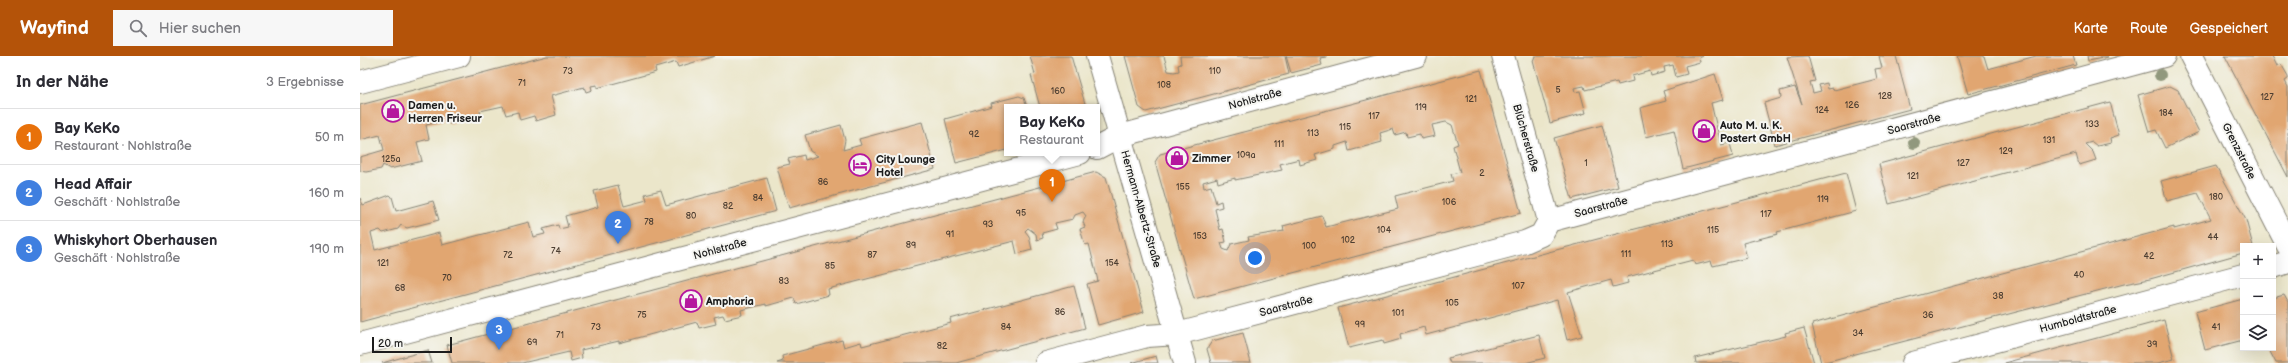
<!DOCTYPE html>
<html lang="de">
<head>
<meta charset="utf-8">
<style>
  body { margin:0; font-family:"Balsamiq Sans",sans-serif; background:#f7f7f7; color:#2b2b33 }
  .controls { position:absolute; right:12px; bottom:12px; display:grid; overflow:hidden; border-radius:0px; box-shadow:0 4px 16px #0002 }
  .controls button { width:36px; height:36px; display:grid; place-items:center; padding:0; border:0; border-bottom:1px solid #e1e1e2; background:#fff; color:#2b2b33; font:20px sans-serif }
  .scale { position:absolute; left:12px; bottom:10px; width:80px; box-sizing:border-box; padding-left:4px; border:2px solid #1c1c1c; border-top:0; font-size:11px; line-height:14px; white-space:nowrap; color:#1c1c1c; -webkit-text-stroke:3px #f6f6f2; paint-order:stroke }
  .you { position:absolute; left:895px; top:202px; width:14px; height:14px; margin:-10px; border:3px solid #fff; border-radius:50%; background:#1a73e8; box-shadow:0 0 0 6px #1a73e833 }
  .badge { display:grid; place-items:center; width:26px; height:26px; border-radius:50%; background:#b45309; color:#fff; font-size:13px; font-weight:700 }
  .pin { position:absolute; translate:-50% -33px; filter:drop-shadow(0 1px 2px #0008) }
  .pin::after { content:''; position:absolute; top:21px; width:14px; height:12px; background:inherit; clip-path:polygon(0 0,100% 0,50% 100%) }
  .popup { position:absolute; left:644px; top:48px; width:96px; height:52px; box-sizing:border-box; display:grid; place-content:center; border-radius:0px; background:#fff; filter:drop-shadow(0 1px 3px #0005); font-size:13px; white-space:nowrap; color:#7c7c81 }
  .popup b { font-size:15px; color:#2b2b33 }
  .popup::after { content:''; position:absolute; left:50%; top:100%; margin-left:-8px; border:8px solid transparent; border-top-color:#fff }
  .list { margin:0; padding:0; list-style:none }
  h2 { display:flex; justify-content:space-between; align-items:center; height:52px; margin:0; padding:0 16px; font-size:17px }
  h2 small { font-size:13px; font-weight:400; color:#7c7c81 }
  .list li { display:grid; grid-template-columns:26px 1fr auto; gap:12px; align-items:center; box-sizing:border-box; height:56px; padding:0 16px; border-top:1px solid #e1e1e2 }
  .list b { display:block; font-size:15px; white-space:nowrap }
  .list p { margin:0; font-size:13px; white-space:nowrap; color:#7c7c81 }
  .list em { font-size:13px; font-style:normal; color:#7c7c81 }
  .icon { flex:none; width:22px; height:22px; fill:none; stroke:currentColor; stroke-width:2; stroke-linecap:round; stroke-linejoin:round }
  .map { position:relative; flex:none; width:1928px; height:307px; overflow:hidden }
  header { display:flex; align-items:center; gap:24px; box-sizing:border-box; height:56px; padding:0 20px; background:#b45309; color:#fff }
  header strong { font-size:19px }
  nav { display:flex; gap:22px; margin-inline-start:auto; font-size:14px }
  .search { width:280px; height:36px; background:#f7f7f7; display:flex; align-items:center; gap:10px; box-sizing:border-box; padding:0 14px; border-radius:0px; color:#7c7c81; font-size:15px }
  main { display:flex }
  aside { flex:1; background:#fff }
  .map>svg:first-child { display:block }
</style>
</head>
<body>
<header>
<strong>Wayfind</strong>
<div class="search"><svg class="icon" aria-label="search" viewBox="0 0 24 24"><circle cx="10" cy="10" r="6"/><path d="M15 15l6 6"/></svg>Hier suchen</div>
<nav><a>Karte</a><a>Route</a><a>Gespeichert</a></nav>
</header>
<main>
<aside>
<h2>In der Nähe<small>3 Ergebnisse</small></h2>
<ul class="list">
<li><span class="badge" style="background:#e8710a">1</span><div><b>Bay KeKo</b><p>Restaurant · Nohlstraße</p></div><em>50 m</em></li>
<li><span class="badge" style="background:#3f7fe0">2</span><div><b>Head Affair</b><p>Geschäft · Nohlstraße</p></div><em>160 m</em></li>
<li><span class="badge" style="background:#3f7fe0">3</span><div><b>Whiskyhort Oberhausen</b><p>Geschäft · Nohlstraße</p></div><em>190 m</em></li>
</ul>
</aside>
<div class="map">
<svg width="1928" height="307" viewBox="0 0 1928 307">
  <rect width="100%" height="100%" fill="#f6f6f2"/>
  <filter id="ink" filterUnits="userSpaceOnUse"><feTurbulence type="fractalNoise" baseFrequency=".025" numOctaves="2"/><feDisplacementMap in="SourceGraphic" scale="8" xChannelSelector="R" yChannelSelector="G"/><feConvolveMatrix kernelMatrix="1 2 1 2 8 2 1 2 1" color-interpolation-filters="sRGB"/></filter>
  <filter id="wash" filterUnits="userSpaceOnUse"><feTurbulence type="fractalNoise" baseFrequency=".012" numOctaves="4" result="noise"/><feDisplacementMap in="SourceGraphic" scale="16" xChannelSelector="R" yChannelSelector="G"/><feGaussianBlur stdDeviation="0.9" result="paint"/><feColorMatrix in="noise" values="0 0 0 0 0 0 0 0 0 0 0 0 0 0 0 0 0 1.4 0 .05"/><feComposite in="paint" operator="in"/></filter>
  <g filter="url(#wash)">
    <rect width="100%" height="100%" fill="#ebe6ca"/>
    <g id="blocks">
      <path fill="#e1a671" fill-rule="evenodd" d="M187 0H355L318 11 316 6 295 12 296 16 237 32V29L231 30 232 34 226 36 224 31 191 40 196 59 176 65 174 60 160 64 158 56 146 59 143 50 120 55 121 60 89 68 88 64 66 69 69 83 57 86 62 105 30 113 23 109 21 113 6 116 0 115V101L24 94 20 79 0 84V49Z
        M670 0H711L726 51H680L671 19 675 18Z
        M765 0H804L808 15 814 16 819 15 818 9 821 8 820 0H925L929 18 786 56 779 51Z
        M926 0H966V1L960 2 962 9 931 17Z
        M1175 0H1343L1339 2 1340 6 1325 10 1327 18 1316 21 1313 9 1304 11 1305 16 1291 20 1290 15 1272 20 1273 25 1258 29 1257 26 1225 34 1224 30 1214 32 1215 36 1220 35 1226 57 1190 67 1173 5Z
        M1448 0 1455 25 1450 26 1453 37 1461 35 1459 29 1467 27 1468 33 1473 32 1474 34 1517 23 1515 13 1522 12 1519 0H1536L1550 53 1415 89 1404 47 1421 42 1420 35 1435 31 1442 48 1427 1Z
        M1597 0H1624L1628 13 1676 0H1713L1716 9 1608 38Z
        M1727 0H1747L1748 1 1728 5Z
        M1865 0H1912L1917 10 1921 8 1928 20V23L1925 25 1928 31V121Z
        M1121 14 1161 157 834 243 795 106 800 98ZM1086 66 1092 69 1098 88 1093 90 1100 116 1091 118 1093 125 1035 140 1038 153 966 171 962 160 923 170 924 175 888 181 889 184 871 188 868 195 863 193 861 187 866 186 863 173 860 174 855 153 862 151 861 145 856 147 851 130 844 132 843 126 857 122 858 127 875 122V124L922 114 920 108 939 103 940 109 957 104 955 99 975 93V90L987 86 989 95 1022 86 1020 77 1033 73 1035 79 1046 76 1047 81 1060 78 1061 83 1075 80 1072 69Z
        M1355 18 1363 44 1351 47 1361 89 1370 87 1373 100 1323 113 1314 74 1286 81 1280 52 1306 45 1303 35Z
        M1810 30 1818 34 1839 76 1805 92 1796 74 1789 76 1778 39Z
        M659 40 664 42 667 51H647V94L596 107 585 63 632 50 631 47Z
        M1750 46 1759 79 1750 82 1751 87 1737 90 1732 86 1725 88 1733 96 1736 104 1719 109 1716 98 1529 148 1519 108Z
        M562 66 575 113 429 152 417 111 430 108 428 103 444 99 445 104 458 100 450 95 445 79 481 69 485 84 483 94 501 89 499 83Z
        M1242 69 1258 131 1212 143 1194 82Z
        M1856 110 1886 164 1893 190H1883V197L1790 223 1764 228 1461 307 1452 268 1814 171V173L1851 163 1838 137 1807 145 1801 125Z
        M736 116 746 121 784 256 738 269 727 228 738 225 729 188 725 189 720 173 725 171 723 166 726 160 723 156 715 159 713 163 695 167 697 173 682 177 683 182 677 184 676 178 668 172 665 175 669 180 672 194 657 198 654 185 468 233 469 239 436 248 434 242 406 250V248L381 254 382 259 365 263 363 259 354 261 356 268 339 272 337 266 259 287V285L221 294 222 302 211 305 209 296 162 307H92L87 289Z
        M1486 117 1496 155 1417 176 1418 178 1383 187 1387 202 1353 210 1351 205 1335 209 1333 204 1267 221 1268 227 1253 231 1251 224 1208 236 1222 280 1207 284 1197 244 1066 279 1064 271 1040 278 1041 283 1024 288 1023 284 989 292 978 252Z
        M407 122 416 155 0 266V142L3 149 30 139 32 141 36 155 73 145 79 164 47 172 41 169 38 173 23 177 20 174 11 177 15 194 79 177 82 189 169 166 173 181 185 178 183 173 198 169 199 173 208 171 205 160 238 151 234 135 258 129 264 150 287 144 285 138 301 134 306 149Z
        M714 230 725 272 596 307H417L423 305 422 300 482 284 484 291 501 286 502 290 591 267 590 263Z
        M1924 239 1928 246V307H1916L1908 292H1913V242Z
        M1883 243V284L1845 294 1835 256Z
        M1804 264 1814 303 1798 307H1644Z
        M1444 272 1454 307H1336L1335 302 1426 280 1425 277Z
        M883 277 891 307H851L847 293 852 285Z
        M1179 279 1185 302 1165 307H1090L1088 302Z
        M68 294 72 307H22Z
        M796 300 798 307H771Z"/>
    </g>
  </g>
  <g filter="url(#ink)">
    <use href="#blocks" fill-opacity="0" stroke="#848173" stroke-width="1"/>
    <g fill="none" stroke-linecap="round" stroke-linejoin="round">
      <g stroke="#848173" stroke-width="24">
        <path id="minor" d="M737 0 825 307
          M1143 0 1189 165
          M0 26 99 0
          M737 92 760 80 1056 0
          M1913 211 1928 206
          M0 288 720 97
          M686 307 787 280 817 278 840 272 1165 186 1181 179 1189 165 1804 0
          M1553 307 1883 219"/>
      </g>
      <g stroke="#848173" stroke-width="24">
        <path id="tertiary" d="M1831 0 1928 190"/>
      </g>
      <use href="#minor" stroke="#fff" stroke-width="22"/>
      <use href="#tertiary" stroke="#fff" stroke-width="22"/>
    </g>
    <g fill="#91987d">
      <circle cx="1800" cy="19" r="6"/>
      <circle cx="1554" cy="87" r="6"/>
    </g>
  </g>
  <defs>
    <g id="shop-ring" transform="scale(1.15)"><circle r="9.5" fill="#f6f6f2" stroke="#b5179e" stroke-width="1.5"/><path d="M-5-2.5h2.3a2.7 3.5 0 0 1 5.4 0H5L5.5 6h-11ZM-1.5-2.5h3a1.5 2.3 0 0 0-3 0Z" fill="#b5179e"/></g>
    <g id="hotel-ring" transform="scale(1.15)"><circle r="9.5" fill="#f6f6f2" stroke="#b5179e" stroke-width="1.5"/><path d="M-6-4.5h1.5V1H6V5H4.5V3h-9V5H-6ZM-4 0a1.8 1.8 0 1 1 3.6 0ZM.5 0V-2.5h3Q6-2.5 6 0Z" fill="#b5179e"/></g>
  </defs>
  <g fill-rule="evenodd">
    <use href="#shop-ring" x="33" y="55"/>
    <use href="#shop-ring" x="1344" y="75"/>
    <use href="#shop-ring" x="817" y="102"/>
    <use href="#hotel-ring" x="500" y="109"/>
    <use href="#shop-ring" x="331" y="245"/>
  </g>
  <g text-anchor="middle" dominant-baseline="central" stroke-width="4" stroke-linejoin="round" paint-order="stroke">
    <g font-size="9" fill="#4d3e31">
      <text x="208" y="15">73</text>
      <text x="855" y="15">110</text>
      <text x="162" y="27">71</text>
      <text x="804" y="29">108</text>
      <text x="1198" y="34">5</text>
      <text x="698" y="35">160</text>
      <text x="1525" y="40">128</text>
      <text x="1907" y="41">127</text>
      <text x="1111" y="43">121</text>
      <text x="1492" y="49">126</text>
      <text x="1061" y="51">119</text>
      <text x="1462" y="54">124</text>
      <text x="1806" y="57">184</text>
      <text x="1014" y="60">117</text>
      <text x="1732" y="68">133</text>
      <text x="985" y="71">115</text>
      <text x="953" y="77">113</text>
      <text x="614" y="78">92</text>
      <text x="1689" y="84">131</text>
      <text x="919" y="88">111</text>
      <text x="1646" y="95">129</text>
      <text x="886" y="99">109a</text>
      <text x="31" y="103">125a</text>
      <text x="1226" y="107">1</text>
      <text x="1603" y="107">127</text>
      <text x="1122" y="117">2</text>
      <text x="1553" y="120">121</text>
      <text x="463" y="126">86</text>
      <text x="823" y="131">155</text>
      <text x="1856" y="141">180</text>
      <text x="398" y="142">84</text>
      <text x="1463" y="143">119</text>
      <text x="1089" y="146">106</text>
      <text x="368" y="150">82</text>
      <text x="661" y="157">95</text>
      <text x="1406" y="158">117</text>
      <text x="331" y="160">80</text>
      <text x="289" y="166">78</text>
      <text x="628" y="168">93</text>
      <text x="1024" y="174">104</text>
      <text x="1353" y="174">115</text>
      <text x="590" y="178">91</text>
      <text x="840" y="180">153</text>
      <text x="1853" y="181">44</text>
      <text x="988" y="184">102</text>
      <text x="1307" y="188">113</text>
      <text x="551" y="189">89</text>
      <text x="949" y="190">100</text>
      <text x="196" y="195">74</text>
      <text x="1266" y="198">111</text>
      <text x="148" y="199">72</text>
      <text x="512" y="199">87</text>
      <text x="1789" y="200">42</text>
      <text x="23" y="207">121</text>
      <text x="752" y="207">154</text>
      <text x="470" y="210">85</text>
      <text x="1719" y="219">40</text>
      <text x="87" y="222">70</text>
      <text x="424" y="225">83</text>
      <text x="1158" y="230">107</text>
      <text x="40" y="232">68</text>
      <text x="1638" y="240">38</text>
      <text x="1092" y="247">105</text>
      <text x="700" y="256">86</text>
      <text x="1038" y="257">101</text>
      <text x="282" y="259">75</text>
      <text x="1568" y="259">36</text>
      <text x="1000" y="268">99</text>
      <text x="236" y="271">73</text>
      <text x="646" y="271">84</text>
      <text x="1856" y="271">41</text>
      <text x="1498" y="277">34</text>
      <text x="200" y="279">71</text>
      <text x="172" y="286">69</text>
      <text x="1792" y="288">39</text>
      <text x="582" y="290">82</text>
    </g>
    <g font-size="11" fill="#1c1c1c" stroke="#f6f6f2">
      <text transform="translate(895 43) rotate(-15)">Nohlstraße</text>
      <text transform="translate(1554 68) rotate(-15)">Saarstraße</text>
      <text transform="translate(1166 82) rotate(74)">Blücherstraße</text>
      <text transform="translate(1879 95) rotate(63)">Grenzstraße</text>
      <text transform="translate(1241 151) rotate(-15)">Saarstraße</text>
      <text transform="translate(781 153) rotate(74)">Hermann-Albertz-Straße</text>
      <text transform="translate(360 193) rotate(-15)">Nohlstraße</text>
      <text transform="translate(926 250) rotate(-15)">Saarstraße</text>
      <text transform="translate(1718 263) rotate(-15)">Humboldtstraße</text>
    </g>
    <g font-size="11" font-weight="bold" fill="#1c1c1c" stroke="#f6f6f2" text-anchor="start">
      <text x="48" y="49">Damen u.<tspan x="48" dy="13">Herren Friseur</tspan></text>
      <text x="1360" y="69">Auto M. u. K.<tspan x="1360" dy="13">Postert GmbH</tspan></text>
      <text x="832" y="102">Zimmer</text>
      <text x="516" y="103">City Lounge<tspan x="516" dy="13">Hotel</tspan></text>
      <text x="346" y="245">Amphoria</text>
    </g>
  </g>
</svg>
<div class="controls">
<button>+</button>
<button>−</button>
<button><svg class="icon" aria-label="layers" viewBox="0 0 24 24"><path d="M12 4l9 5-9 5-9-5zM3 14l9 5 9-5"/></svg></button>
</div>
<div class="scale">20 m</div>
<div class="you"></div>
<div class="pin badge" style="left:692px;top:146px;background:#e8710a">1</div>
<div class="popup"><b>Bay KeKo</b>Restaurant</div>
<div class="pin badge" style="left:258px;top:188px;background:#3f7fe0">2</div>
<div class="pin badge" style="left:139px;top:294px;background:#3f7fe0">3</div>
</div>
</main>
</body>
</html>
